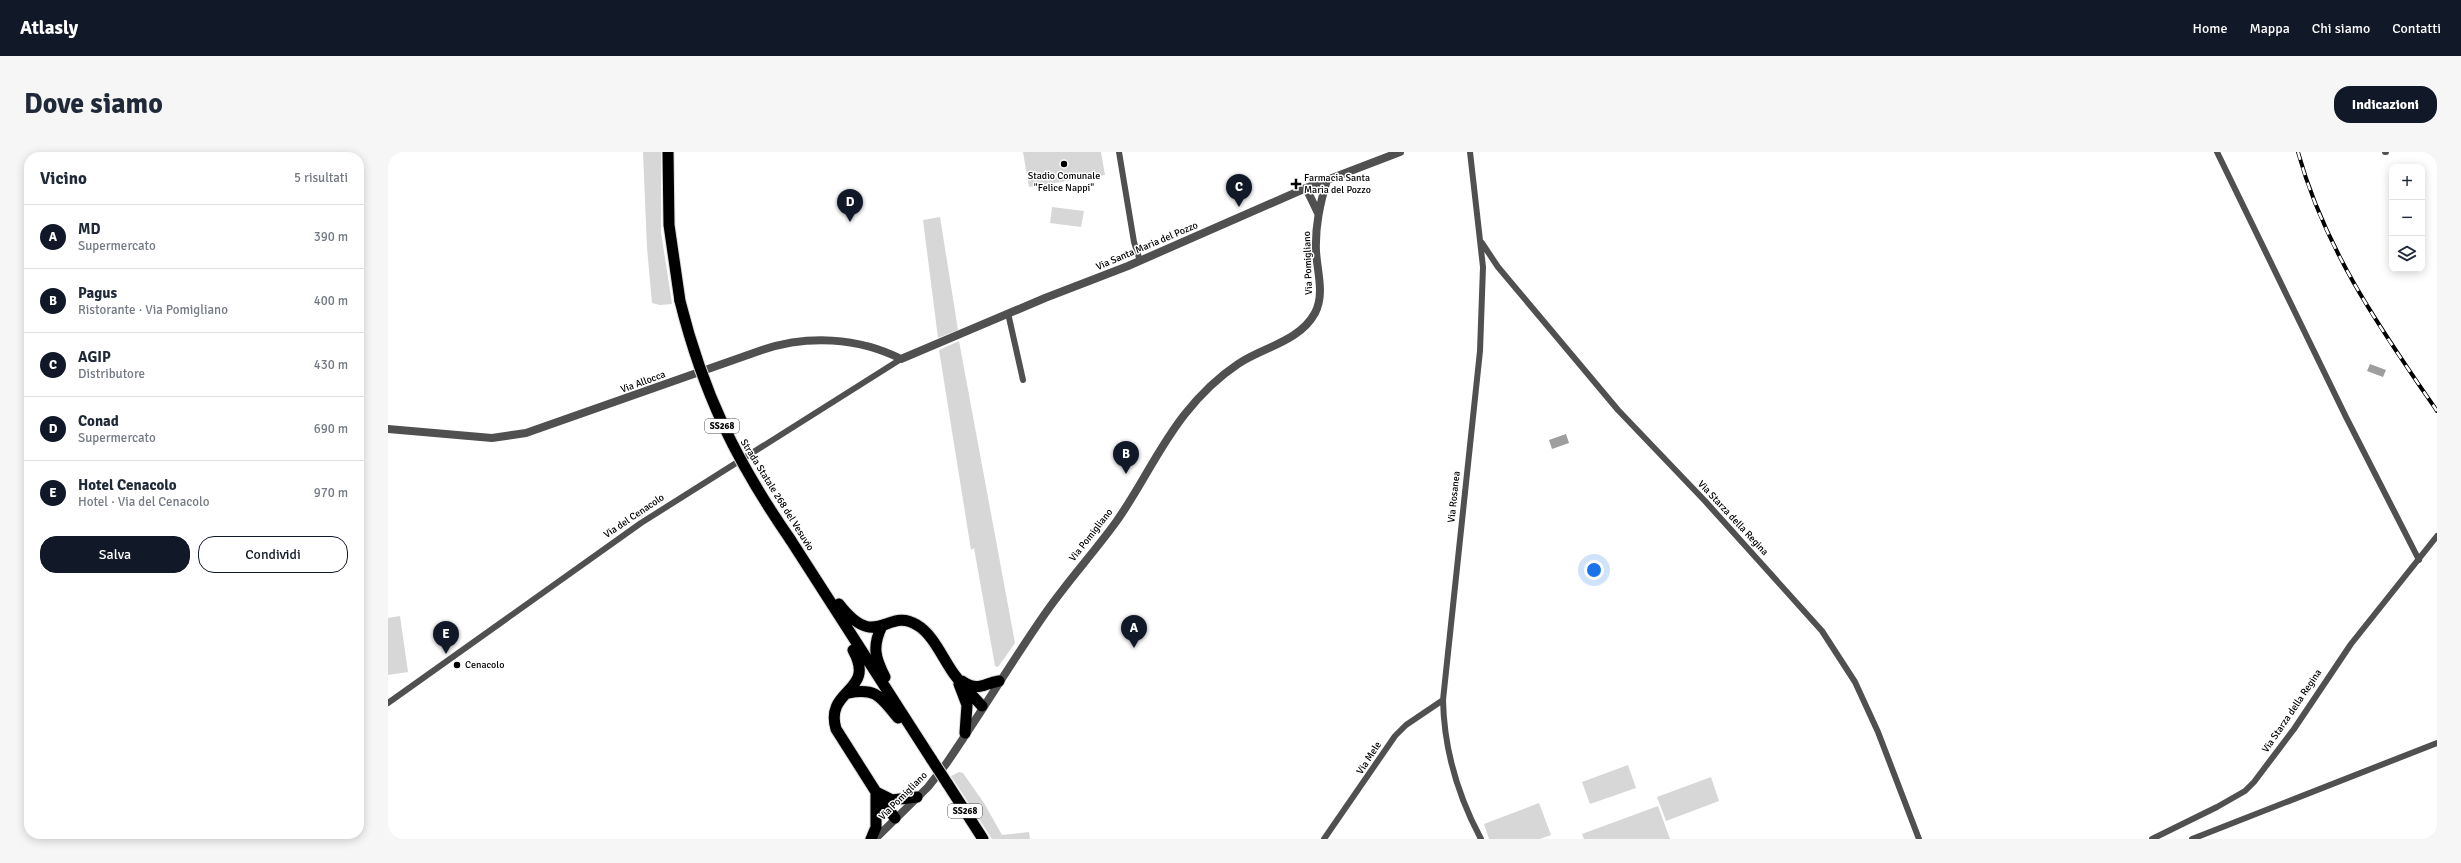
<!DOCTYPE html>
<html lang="it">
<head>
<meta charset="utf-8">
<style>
  body { margin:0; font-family:Signika,sans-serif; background:#f6f6f7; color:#1f2937 }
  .controls { position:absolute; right:12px; top:12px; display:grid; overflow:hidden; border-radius:8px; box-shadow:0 2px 10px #0003 }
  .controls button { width:36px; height:36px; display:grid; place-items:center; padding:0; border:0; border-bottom:1px solid #e0e1e3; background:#fff; color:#1f2937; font:20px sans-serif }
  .you { position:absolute; left:1206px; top:418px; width:14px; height:14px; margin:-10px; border:3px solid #fff; border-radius:50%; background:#1a73e8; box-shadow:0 0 0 6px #1a73e833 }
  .badge { display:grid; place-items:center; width:26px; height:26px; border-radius:50%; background:#111827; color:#fff; font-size:13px; font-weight:700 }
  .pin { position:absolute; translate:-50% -33px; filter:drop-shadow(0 1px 2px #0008) }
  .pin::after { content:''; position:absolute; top:21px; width:14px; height:12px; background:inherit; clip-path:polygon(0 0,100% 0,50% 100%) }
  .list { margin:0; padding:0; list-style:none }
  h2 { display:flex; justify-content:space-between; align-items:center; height:52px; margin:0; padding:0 16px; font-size:17px }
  h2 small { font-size:13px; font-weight:400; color:#747a83 }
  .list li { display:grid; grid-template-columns:26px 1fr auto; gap:12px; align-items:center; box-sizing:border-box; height:64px; padding:0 16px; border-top:1px solid #e0e1e3 }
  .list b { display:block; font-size:15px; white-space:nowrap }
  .list p { margin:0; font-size:13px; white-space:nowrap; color:#747a83 }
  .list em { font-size:13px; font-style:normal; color:#747a83 }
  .actions { display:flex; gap:8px; padding:12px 16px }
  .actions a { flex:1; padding:9px 0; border:1px solid #111827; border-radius:16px; text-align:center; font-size:14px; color:#111827 }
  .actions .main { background:#111827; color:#fff }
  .icon { flex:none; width:22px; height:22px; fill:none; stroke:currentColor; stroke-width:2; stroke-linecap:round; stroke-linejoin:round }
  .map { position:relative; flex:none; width:2049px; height:687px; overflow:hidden; border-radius:16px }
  header { display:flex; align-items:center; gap:24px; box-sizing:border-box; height:56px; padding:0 20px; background:#111827; color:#fff }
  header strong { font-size:19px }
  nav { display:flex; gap:22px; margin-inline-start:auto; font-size:14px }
  .intro { display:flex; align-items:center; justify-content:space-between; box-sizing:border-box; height:96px; padding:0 24px }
  h1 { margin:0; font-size:28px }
  .button { padding:10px 18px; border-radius:16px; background:#111827; color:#fff; font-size:14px; font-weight:700 }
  main { display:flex; gap:24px; padding:0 24px }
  aside { flex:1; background:#fff; border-radius:16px; box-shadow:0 2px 10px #0003 }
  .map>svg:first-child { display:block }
</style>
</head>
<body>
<header>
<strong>Atlasly</strong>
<nav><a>Home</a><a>Mappa</a><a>Chi siamo</a><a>Contatti</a></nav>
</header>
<div class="intro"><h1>Dove siamo</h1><a class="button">Indicazioni</a></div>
<main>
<aside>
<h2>Vicino<small>5 risultati</small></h2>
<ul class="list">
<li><span class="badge">A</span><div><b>MD</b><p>Supermercato</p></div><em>390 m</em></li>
<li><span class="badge">B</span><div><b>Pagus</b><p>Ristorante · Via Pomigliano</p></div><em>400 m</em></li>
<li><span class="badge">C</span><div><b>AGIP</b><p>Distributore</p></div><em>430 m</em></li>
<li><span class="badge">D</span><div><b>Conad</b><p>Supermercato</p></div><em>690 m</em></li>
<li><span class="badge">E</span><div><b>Hotel Cenacolo</b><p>Hotel · Via del Cenacolo</p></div><em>970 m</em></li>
</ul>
<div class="actions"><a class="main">Salva</a><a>Condividi</a></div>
</aside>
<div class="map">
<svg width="2049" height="687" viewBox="0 0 2049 687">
  <rect width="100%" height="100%" fill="#fff"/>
  <path fill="#d7d7d7" d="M255 0H273V80L284 152 272 153 264 151 259 96Z
    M635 0H713L717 23 641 35Z
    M664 55 696 59 693 75 662 71Z
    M552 65 570 178 550 186 535 68Z
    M571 189 627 491 610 515 607 514 586 396 583 398 551 198Z
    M12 464 20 520 0 523V466Z
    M1240 613 1248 636 1202 652 1194 630Z
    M571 620 575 621 596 651 614 683 641 680 642 687H604L563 624Z
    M1323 625 1331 649 1278 669 1269 645Z
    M1151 651 1163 683 1152 687H1101L1096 672Z
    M1270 654 1282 687H1196L1194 682Z"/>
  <path fill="#9e9e9e" d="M1982 212 1998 218 1995 225 1979 219Z
    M1178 282 1181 291 1164 297 1161 288Z"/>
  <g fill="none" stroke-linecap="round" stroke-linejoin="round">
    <g stroke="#dbdbdb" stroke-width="13">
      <path id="trunk" d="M280 0 281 73 292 149
        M402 387 544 608
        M451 452C489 501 499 454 529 473 545 482 555 507 566 522 574 533 585 544 594 554
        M494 474C484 494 487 506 497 525
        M465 498C489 541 436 536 448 577L488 640 507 666
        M574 529C591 540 594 532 611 529
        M571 532 579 553 577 581
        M460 541C489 535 493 546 510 566
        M559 631 595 687
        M490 641 504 648 529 645
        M483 687 488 675V640"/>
    </g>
    <path stroke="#505050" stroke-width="6" d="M731 0 746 90 752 109
      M1082 0 1095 115 1092 199 1055 548C1056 596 1070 644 1093 687
      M1829 0 1958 265 2031 408
      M1997 0H1998
      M2047 0 2049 3
      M1094 91 1110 115 1230 258 1317 349 1434 479 1467 530 1490 580 1531 687
      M620 161 635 228
      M0 551 253 371 513 207
      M936 687 1007 584 1018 573 1055 548
      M1764 687 1829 655 1857 639 1866 630 1906 577 1963 492 2049 384
      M1804 687 2049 591"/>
    <path stroke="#505050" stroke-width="8" d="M918 36 930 61
      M0 277 104 286 138 281 374 198C419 183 470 185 513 207L657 146 740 114 918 36 1012 0
      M487 687 540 635 558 612C591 564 621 514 654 466 677 432 704 403 728 370 753 335 770 296 797 262 812 243 829 226 850 212 875 195 911 190 927 161 937 142 929 119 928 99 927 74 932 52 939 28"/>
    <use href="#trunk" stroke="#000" stroke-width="11"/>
    <g stroke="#000" stroke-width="4">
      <path id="rail" d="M1910 0C1937 98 1992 176 2049 259"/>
    </g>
    <use href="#rail" stroke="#fff" stroke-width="2.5" stroke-dasharray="8" stroke-linecap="butt"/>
    <g stroke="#dbdbdb" stroke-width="13" stroke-linecap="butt">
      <path id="trunk-bridge" d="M292 149C315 241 348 309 402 387
        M544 608 559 631"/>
    </g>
    <use href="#trunk-bridge" stroke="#000" stroke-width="11"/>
  </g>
  <g fill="#000" stroke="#fff" stroke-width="1.5">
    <circle cx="676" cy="12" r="4"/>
    <path d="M906 26h4v4h4v4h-4v4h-4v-4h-4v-4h4z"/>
    <circle cx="69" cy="513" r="4"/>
  </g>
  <g text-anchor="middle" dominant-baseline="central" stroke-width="3" stroke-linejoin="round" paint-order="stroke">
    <g fill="#fff" stroke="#4c4c4c" stroke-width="1">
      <rect x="317" y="267" width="34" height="14" rx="3"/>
      <rect x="560" y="652" width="34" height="14" rx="3"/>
    </g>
    <g font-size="9" font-weight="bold" fill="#000">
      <text x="334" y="274">SS268</text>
      <text x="577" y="659">SS268</text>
    </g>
    <g font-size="10" fill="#000" stroke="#fff" text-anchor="start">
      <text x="676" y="24" text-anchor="middle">Stadio Comunale<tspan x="676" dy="12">"Felice Nappi"</tspan></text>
      <text x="916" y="26">Farmacia Santa<tspan x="916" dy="12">Maria del Pozzo</tspan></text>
      <text x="77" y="513">Cenacolo</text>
    </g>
    <g font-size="10" fill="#000" stroke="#fff">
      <text transform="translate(759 94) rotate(-23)">Via Santa Maria del Pozzo</text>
      <text transform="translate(920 111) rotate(-92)">Via Pomigliano</text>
      <text transform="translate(255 230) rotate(-20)">Via Allocca</text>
      <text transform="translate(389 343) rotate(58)">Strada Statale 268 del Vesuvio</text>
      <text transform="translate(1066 345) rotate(-84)">Via Rosanea</text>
      <text transform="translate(246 364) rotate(-34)">Via del Cenacolo</text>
      <text transform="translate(1345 366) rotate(47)">Via Starza della Regina</text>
      <text transform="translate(703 383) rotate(-52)">Via Pomigliano</text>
      <text transform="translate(1904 559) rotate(-56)">Via Starza della Regina</text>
      <text transform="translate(981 606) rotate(-57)">Via Mele</text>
      <text transform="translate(515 644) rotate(-45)">Via Pomigliano</text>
    </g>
  </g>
</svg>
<div class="controls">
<button>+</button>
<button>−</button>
<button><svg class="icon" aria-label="layers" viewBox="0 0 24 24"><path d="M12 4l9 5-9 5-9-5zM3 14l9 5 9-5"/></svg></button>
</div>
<div class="you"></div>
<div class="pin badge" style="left:746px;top:496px">A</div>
<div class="pin badge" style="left:738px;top:322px">B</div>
<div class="pin badge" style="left:851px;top:55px">C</div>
<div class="pin badge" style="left:462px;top:70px">D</div>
<div class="pin badge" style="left:58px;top:502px">E</div>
</div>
</main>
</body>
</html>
